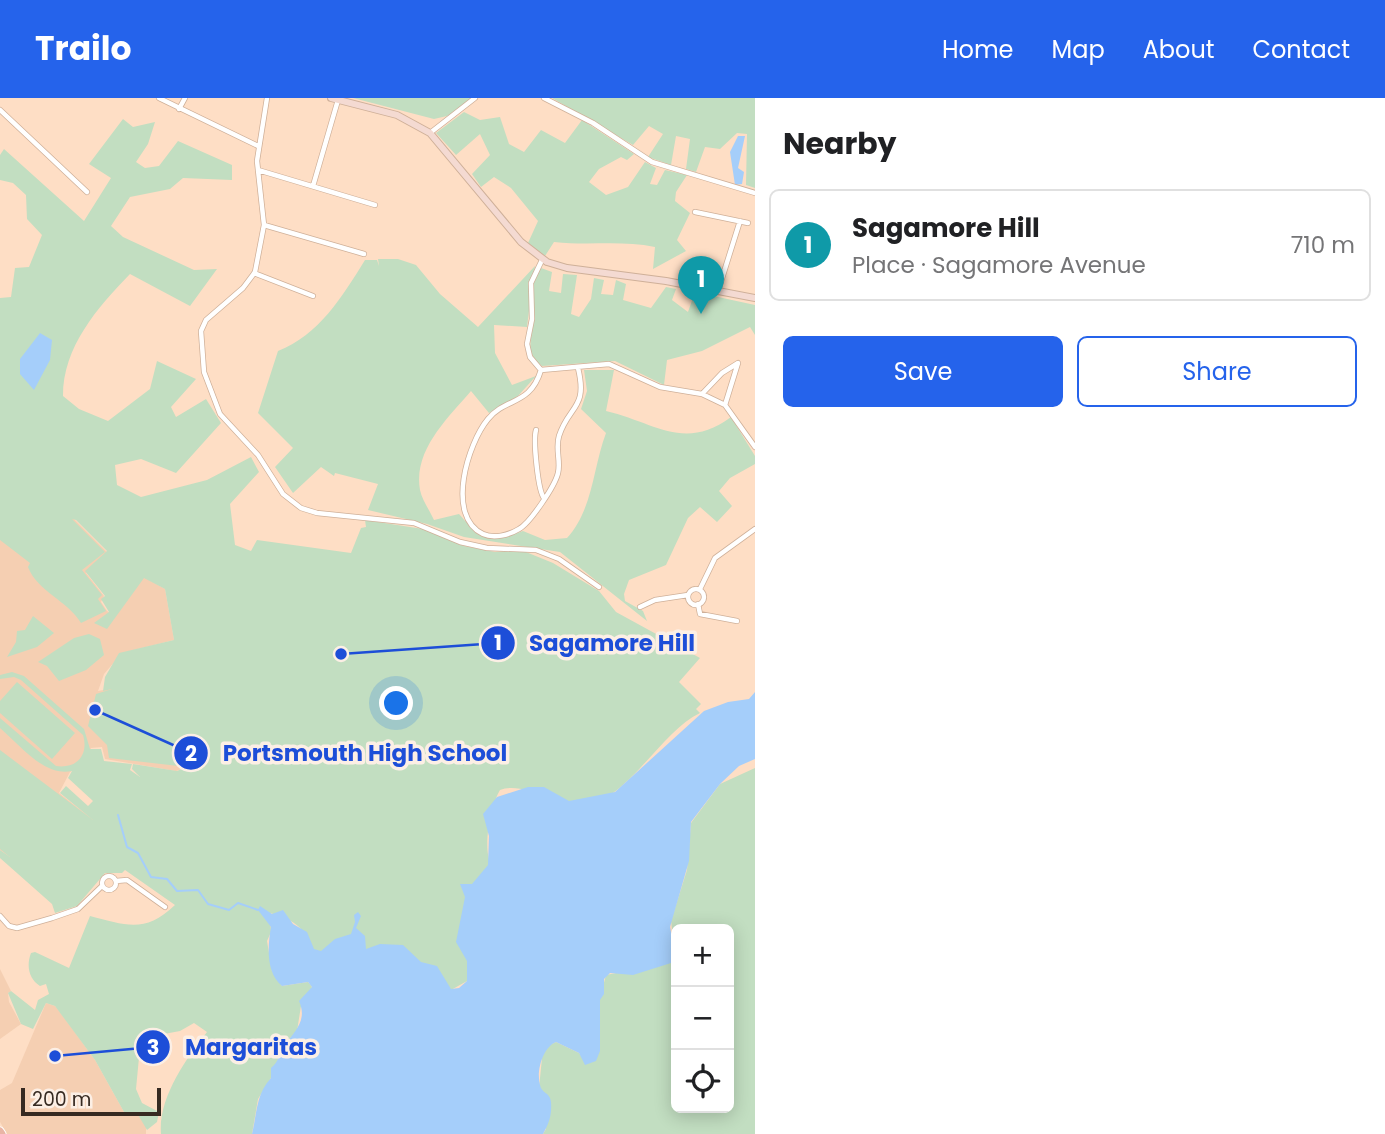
<!DOCTYPE html>
<html lang="en">
<head>
<meta charset="utf-8">
<style>
  body { margin:0; font-family:Poppins,sans-serif; background:#f2f2f2; color:#202124 }
  .controls { position:absolute; right:21px; bottom:21px; display:grid; overflow:hidden; border-radius:10px; box-shadow:0 4px 18px #0003 }
  .controls button { width:63px; height:63px; display:grid; place-items:center; padding:0; border:0; border-bottom:2px solid #e0e0e0; background:#fff; color:#202124; font:35px sans-serif }
  .scale { position:absolute; left:21px; bottom:18px; width:140px; box-sizing:border-box; padding-left:7px; border:4px solid #362a21; border-top:0; font-size:19px; line-height:24px; white-space:nowrap; color:#362a21; -webkit-text-stroke:5px #fcefe5; paint-order:stroke }
  .you { position:absolute; left:397px; top:606px; width:24px; height:24px; margin:-18px; border:5px solid #fff; border-radius:50%; background:#1a73e8; box-shadow:0 0 0 10px #1a73e833 }
  .badge { display:grid; place-items:center; width:46px; height:46px; border-radius:50%; background:#2563eb; color:#fff; font-size:23px; font-weight:700 }
  .pin { position:absolute; translate:-50% -58px; filter:drop-shadow(0 2px 4px #0008) }
  .pin::after { content:''; position:absolute; top:37px; width:24px; height:21px; background:inherit; clip-path:polygon(0 0,100% 0,50% 100%) }
  .list { margin:0; padding:0; list-style:none }
  h2 { display:flex; justify-content:space-between; align-items:center; height:91px; margin:0; padding:0 28px; font-size:30px }
  h2 small { font-size:23px; font-weight:400; color:#757577 }
  .list li { display:grid; grid-template-columns:46px 1fr auto; gap:21px; align-items:center; box-sizing:border-box; height:112px; margin:0 14px 14px; padding:0 14px; border:2px solid #e0e0e0; border-radius:10px }
  .list b { display:block; font-size:26px; white-space:nowrap }
  .list p { margin:0; font-size:23px; white-space:nowrap; color:#757577 }
  .list em { font-size:23px; font-style:normal; color:#757577 }
  .actions { display:flex; gap:14px; padding:21px 28px }
  .actions a { flex:1; padding:16px 0; border:2px solid #2563eb; border-radius:10px; text-align:center; font-size:24px; color:#2563eb }
  .actions .main { background:#2563eb; color:#fff }
  .icon { flex:none; width:38px; height:38px; fill:none; stroke:currentColor; stroke-width:2; stroke-linecap:round; stroke-linejoin:round }
  .map { position:relative; flex:none; width:755px; height:1036px; overflow:hidden }
  header { display:flex; align-items:center; gap:42px; box-sizing:border-box; height:98px; padding:0 35px; background:#2563eb; color:#fff }
  header strong { font-size:33px }
  nav { display:flex; gap:38px; margin-inline-start:auto; font-size:24px }
  main { display:flex }
  aside { flex:1; background:#fff }
  .map>svg:first-child { display:block }
</style>
</head>
<body>
<header>
<strong>Trailo</strong>
<nav><a>Home</a><a>Map</a><a>About</a><a>Contact</a></nav>
</header>
<main>
<div class="map">
<svg width="755" height="1036" viewBox="0 0 755 1036">
  <rect width="100%" height="100%" fill="#fedec5"/>
  <path fill="#f5cfb2" d="M72 419 109 456 86 475 104 498 101 504 107 513 114 518 144 479 165 491 174 542 122 555 104 576 98 593 109 591 135 574 156 591 190 596 188 669 176 673 105 661 102 649 91 650 87 664 70 674 59 695 96 724 41 781 0 752V438Z
    M0 871 11 893 8 895 9 904 21 926 0 941Z
    M46 905 55 908 60 914 95 962 124 1014 137 1015 146 1028V1036H7L0 1024V992L12 985Z"/>
  <path fill="#c2dec1" fill-rule="evenodd" d="M353 0H478L447 18 434 21Z
    M552 0H755V90L746 87 747 36 737 35 720 51 705 49 696 74 686 71 690 41 676 38 671 67 648 59 663 36 649 28 633 47Z
    M464 14 480 22 500 19 509 46 524 54 541 32 565 45 582 22 634 56 627 62 621 59 599 71 589 84 606 97 628 89 645 64 656 70 650 86 657 87 665 72 687 77 676 94 675 103 690 115 677 142 686 153 653 171 655 149C621 142 589 148 554 144L545 158 528 145 538 123 511 90 494 79 481 89 472 76 490 57 480 36 456 57 436 35Z
    M123 21 133 29 155 24 148 46 136 64 145 70 159 68 178 43 232 67V82L183 80 170 91 130 99 111 128 123 139 194 172 217 171 190 208 130 176C97 210 63 249 63 298L79 311 108 323 150 291 157 263 196 281 171 309 176 319 206 301 221 325 176 375 141 361 115 367 117 387 141 399 207 382 251 359 259 374 230 406 235 447 251 453 257 442 351 455 361 430 366 429 365 422 423 431 464 448 495 454 521 452 553 465 599 493 616 514 700 560 679 584 701 606 696 611 700 615C662 633 631 696 589 707 566 713 525 682 500 692 491 707 482 750 491 766L467 883 451 892 369 856 352 839 324 856 313 855C305 829 296 823 270 815L271 834 267 843 272 873 282 888 308 884 312 889 301 908 297 933 283 948 271 980 258 1001 252 1036H161C158 1000 186 961 207 934L194 925 180 933 148 939 140 949 136 991 142 1005 159 1014 157 1024 147 1032 137 1015 124 1014 95 962 55 908 46 905 33 931 21 926 8 895 11 893 35 912 38 902 49 896 46 886 40 888C29 881 26 868 31 855L35 854 69 870 90 818C126 827 145 836 175 807L125 772 122 775H105L77 808 55 815 52 806 0 760V752L10 759 0 751V652L93 722 60 695 66 688 88 708 93 703 68 680 72 673C44 679 20 647 0 630V620L56 668C77 671 89 657 83 637L21 582 14 579 0 581V577L12 574 24 578 84 631 90 651H101L104 663 132 666 130 672 140 679 132 671 133 666 177 673 187 669 109 660 107 647 88 628 96 596 112 591 103 593 105 579 119 555 174 542 165 491 144 480 107 531 94 525 109 514 101 501 105 498 85 473 107 453 76 422 72 421 105 454 82 472 102 497 98 501 106 513 81 525C68 503 37 493 28 469L30 465 0 442V200L11 199 15 170 29 169 42 137 27 121 26 97 13 85 0 82V57L4 51 84 123 111 80 89 66Z
    M378 161H398L416 167 440 196 478 229 535 168 533 184 541 170 552 174 549 193 561 195 563 176 577 177 571 216 579 219 591 201 594 180 604 182 601 196 613 197 616 182 626 186 623 202 651 210 666 189 676 191 672 202 688 214 695 194 755 207V237L750 229 702 253 667 262 664 287 615 263 542 268C522 254 534 237 534 217 535 208 532 198 532 189L527 229 494 227 495 255 512 287 536 278 518 298 489 315 471 293C448 320 413 352 420 392 422 402 430 413 434 422L459 416C483 443 488 446 523 433L545 442 567 440C593 412 593 369 606 335L581 311 587 293 584 272H614L606 313C654 324 684 354 731 319L755 358V366L730 380 719 393 732 408 717 424 700 409 688 420 666 467 629 482 624 496 625 503 643 513 647 523 560 454 464 439 427 426 368 412 378 386 335 375 334 378 321 369 293 395 275 369 293 350 258 315 278 253C319 237 342 199 365 162H377L379 168Z
    M33 518 54 535 37 549 7 559 16 544 17 533 25 532Z
    M89 536 100 541 104 557 86 572 59 583 47 568 38 564 74 540Z
    M17 584 75 635 52 661 0 615V603Z
    M755 670V1036H543L546 1031 539 990 543 950 556 944 579 955 584 962 606 877 647 869 676 859 671 823 687 772 691 725 720 686ZM676 831H729V1010H676Z"/>
  <path fill="#a5cefa" d="M738 38H745L738 70 744 74 742 86 735 87 730 54Z
    M40 235 52 242 50 262 34 292 20 276V261Z
    M755 594V661L739 668 720 686 691 724 689 763 670 829 676 859 671 865 633 877 610 875 604 881V896L600 902V953L596 963 585 967 579 955 556 944C543 949 536 973 540 987 542 996 550 994 551 1004 552 1017 549 1025 543 1036H252C257 1015 256 996 271 980V970C280 963 278 956 284 948 294 934 308 923 299 903L312 889 308 884 282 888C265 874 268 846 271 829L258 812 260 808 272 816 283 812 293 826 307 834 314 851 321 853 335 841 351 836 355 824 354 817 358 814 361 818 356 830 365 838 366 851 380 846 403 847 421 864 437 868 451 891 459 890 467 883V863L456 844 465 799 460 786H472L488 767 489 738 483 716 497 699 528 689H544L569 703 615 694 704 613 728 604 749 601Z"/>
  <g fill="none" stroke-linecap="round" stroke-linejoin="round">
    <path stroke="#a5cefa" stroke-width="2" d="M118 717 127 749 138 755 151 779 167 781 177 793 198 792 208 806 229 812 238 805 258 812"/>
    <g stroke="#cfb099" stroke-width="6">
      <path id="street" d="M159 0 258 48
        M267 0 257 63 264 127 255 174 243 190 206 222 201 233 204 274 220 316 258 357 283 396 301 410 317 415 414 425 460 444 487 450 536 452 559 461 599 489
        M544 0 593 25 652 64 755 95
        M179 11 185 0
        M0 12 87 94
        M430 35 475 0
        M258 72 375 107
        M313 88 338 2
        M695 114 748 125
        M264 127 364 156
        M542 162 531 185 532 221 527 246 530 259 541 272 609 266 660 289 702 296 722 275 738 265 725 307
        M254 175 313 198
        M718 193 740 123
        M541 272C530 308 506 299 488 321 468 345 445 418 483 436 494 441 509 437 519 431 530 425 555 388 558 375 561 363 555 351 559 338 569 307 588 311 578 270
        M702 296 725 307 755 349
        M536 332C533 343 538 393 544 400
        M700 491 715 460 755 431
        M688 499a8 8 0 1 1 16 0a8 8 0 1 1-16 0Z
        M698 506 700 516 737 523
        M640 509 655 502 688 497
        M102 785a7 7 0 1 1 14 0a7 7 0 1 1-14 0Z
        M116 783 127 782 165 809
        M0 818 9 828 17 830 52 820 78 811 102 788"/>
    </g>
    <g stroke="#cfb099" stroke-width="8">
      <path id="secondary" d="M331 0 397 17 430 35 521 144 547 164 567 170 666 183 755 200"/>
    </g>
    <g stroke="#fff" stroke-width="9">
      <path id="primary" d="M0 1033 2 1036"/>
    </g>
    <use href="#street" stroke="#fff" stroke-width="4.5"/>
    <use href="#secondary" stroke="#f4dad2" stroke-width="6"/>
    <use href="#primary" stroke="#e9b5a5" stroke-width="7"/>
  </g>
  <path fill="none" stroke="#1d4ed8" stroke-width="2.5" d="M341 556L498 545M95 612L191 655M55 958L153 949"/>
  <g fill="#1d4ed8" stroke="#fcefe5" stroke-width="2.5">
    <circle cx="341" cy="556" r="7"/>
    <circle cx="95" cy="612" r="7"/>
    <circle cx="55" cy="958" r="7"/>
    <circle cx="498" cy="545" r="18"/>
    <circle cx="191" cy="655" r="18"/>
    <circle cx="153" cy="949" r="18"/>
  </g>
  <g font-size="21" text-anchor="middle" font-weight="bold" fill="#fff">
    <text x="498" y="552">1</text>
    <text x="191" y="663">2</text>
    <text x="153" y="957">3</text>
  </g>
  <g font-size="23" text-anchor="middle" font-weight="bold" fill="#1d4ed8" stroke="#fcefe5" stroke-width="7" stroke-linejoin="round" paint-order="stroke">
    <text x="612" y="553">Sagamore Hill</text>
    <text x="365" y="663">Portsmouth High School</text>
    <text x="251" y="957">Margaritas</text>
  </g>
</svg>
<div class="controls">
<button>+</button>
<button>−</button>
<button><svg class="icon" aria-label="locate" viewBox="0 0 24 24"><circle cx="12" cy="12" r="6"/><path d="M12 2v4M12 18v4M2 12h4M18 12h4"/></svg></button>
</div>
<div class="scale">200 m</div>
<div class="you"></div>
<div class="pin badge" style="left:701px;top:216px;background:#0f9aa8">1</div>
</div>
<aside>
<h2>Nearby<small></small></h2>
<ul class="list">
<li><span class="badge" style="background:#0f9aa8">1</span><div><b>Sagamore Hill</b><p>Place · Sagamore Avenue</p></div><em>710 m</em></li>
</ul>
<div class="actions"><a class="main">Save</a><a>Share</a></div>
</aside>
</main>
</body>
</html>
